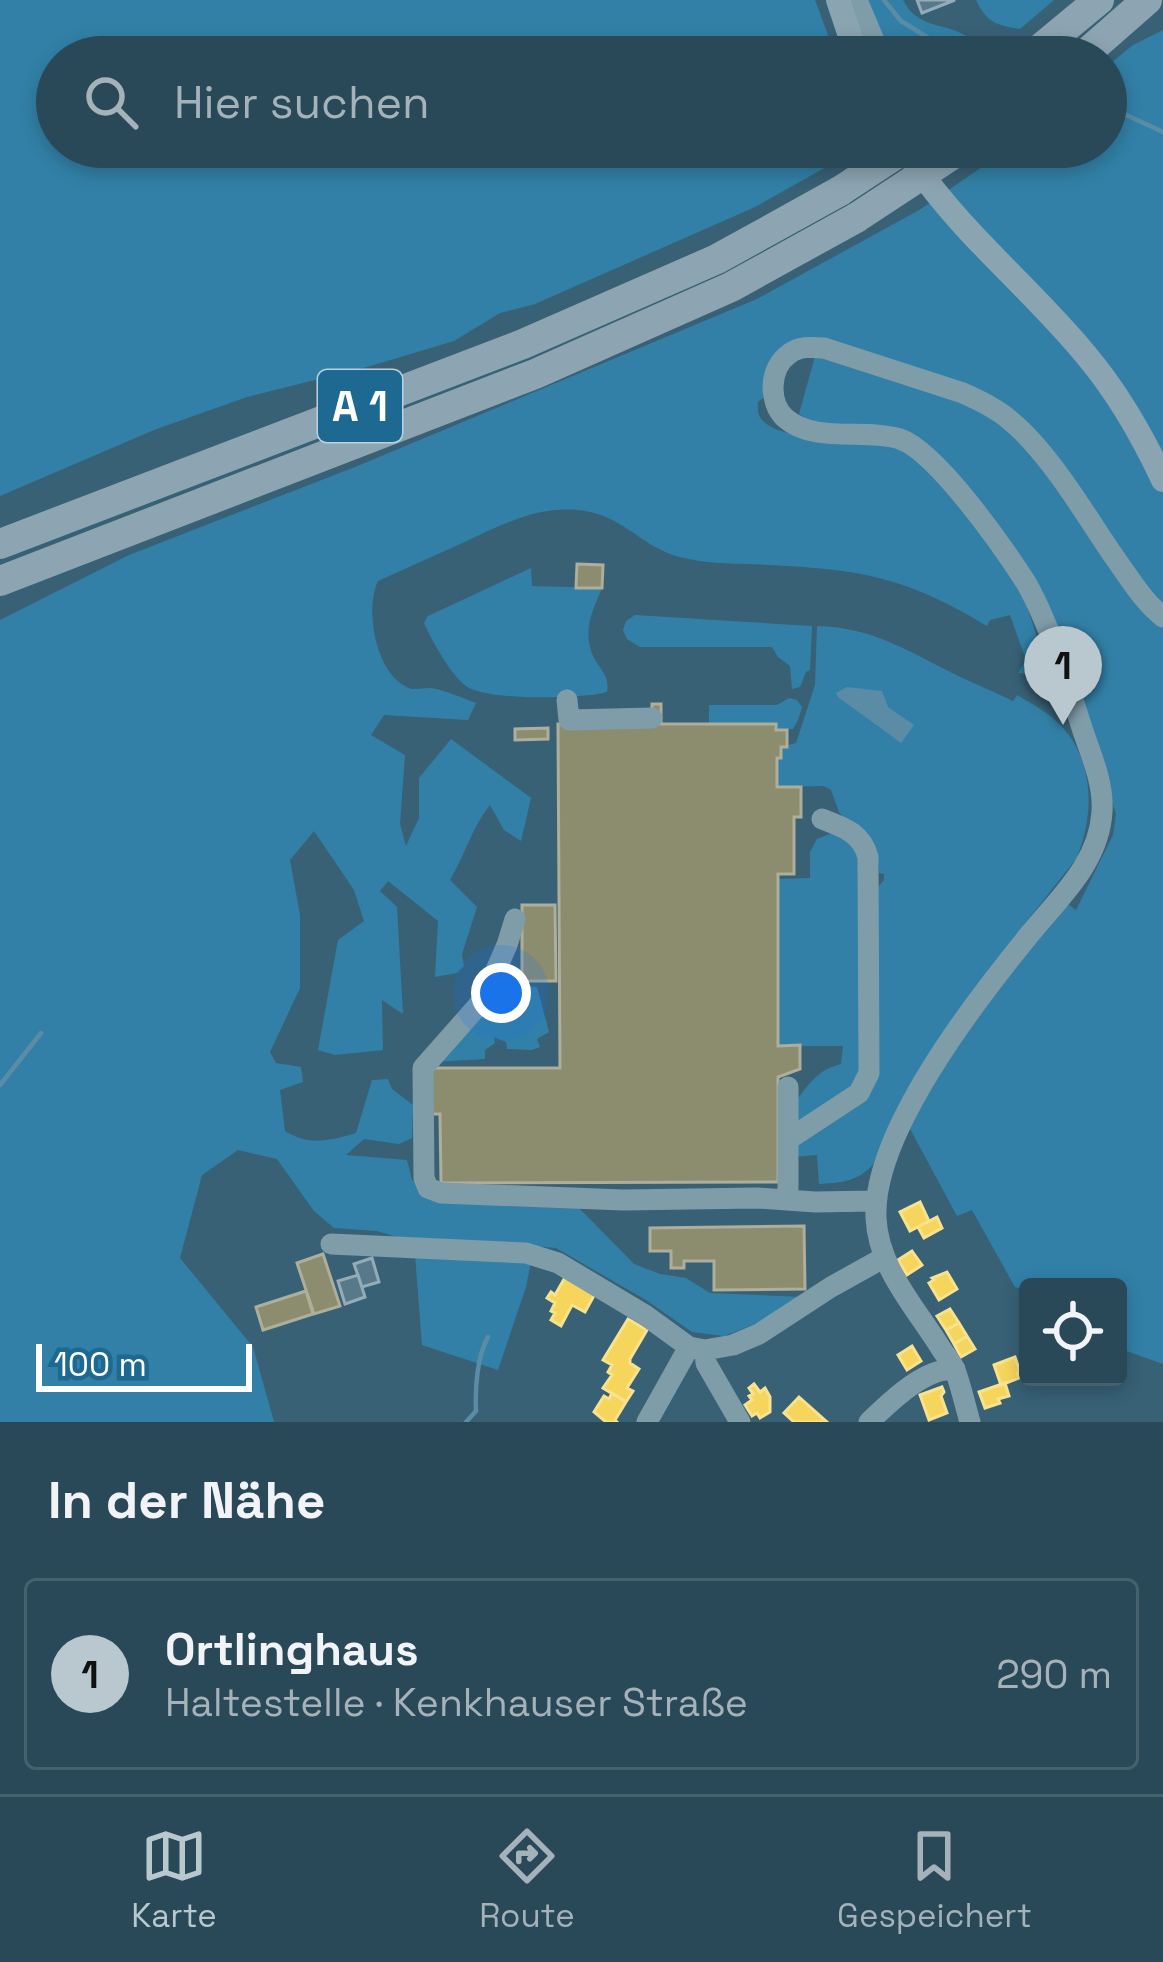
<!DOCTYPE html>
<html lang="de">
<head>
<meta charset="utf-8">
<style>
  body { margin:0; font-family:"Space Grotesk",sans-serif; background:#365361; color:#f1f3f6 }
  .controls { position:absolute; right:36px; bottom:36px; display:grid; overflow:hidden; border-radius:12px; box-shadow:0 6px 18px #0003 }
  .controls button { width:108px; height:108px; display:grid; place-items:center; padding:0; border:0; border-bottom:3px solid #46616e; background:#2a4958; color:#f1f3f6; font:60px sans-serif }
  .scale { position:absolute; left:36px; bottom:30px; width:216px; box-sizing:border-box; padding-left:12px; border:6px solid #fff; border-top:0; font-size:33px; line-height:42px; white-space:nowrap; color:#fff; -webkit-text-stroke:9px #1d6991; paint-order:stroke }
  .you { position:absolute; left:501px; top:993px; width:42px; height:42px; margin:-30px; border:9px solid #fff; border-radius:50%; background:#1a73e8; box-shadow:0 0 0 18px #1a73e833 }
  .badge { display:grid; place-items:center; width:78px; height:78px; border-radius:50%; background:#b9c8cf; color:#111; font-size:39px; font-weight:700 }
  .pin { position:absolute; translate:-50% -99px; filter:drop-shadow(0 3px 6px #0008) }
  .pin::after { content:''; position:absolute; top:63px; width:42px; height:36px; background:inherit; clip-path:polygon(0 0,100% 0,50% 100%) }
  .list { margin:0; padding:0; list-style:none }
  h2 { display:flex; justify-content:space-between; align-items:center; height:156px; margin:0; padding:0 48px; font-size:51px }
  h2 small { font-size:39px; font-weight:400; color:#a5b2ba }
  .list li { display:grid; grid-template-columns:78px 1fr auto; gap:36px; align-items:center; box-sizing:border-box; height:192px; margin:0 24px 24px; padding:0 24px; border:3px solid #46616e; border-radius:12px }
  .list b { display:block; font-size:45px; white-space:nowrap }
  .list p { margin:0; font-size:39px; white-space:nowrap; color:#a5b2ba }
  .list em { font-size:39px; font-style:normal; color:#a5b2ba }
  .icon { flex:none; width:66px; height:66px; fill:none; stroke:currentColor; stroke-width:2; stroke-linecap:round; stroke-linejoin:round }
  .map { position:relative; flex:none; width:1163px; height:1422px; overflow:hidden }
  .search { position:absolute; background:#2a4958; box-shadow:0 6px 18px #0003; left:36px; right:36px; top:36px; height:132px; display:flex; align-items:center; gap:30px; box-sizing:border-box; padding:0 42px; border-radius:66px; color:#a5b2ba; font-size:45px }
  .sheet { height:372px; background:#2a4958 }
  nav { display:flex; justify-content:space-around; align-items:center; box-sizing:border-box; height:168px; border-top:3px solid #46616e; background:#2a4958; font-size:33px; color:#a5b2ba }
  nav a { display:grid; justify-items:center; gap:6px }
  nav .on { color:#b9c8cf }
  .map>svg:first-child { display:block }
</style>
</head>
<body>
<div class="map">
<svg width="1163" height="1422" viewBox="0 0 1163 1422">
  <rect width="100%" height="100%" fill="#386176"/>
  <path fill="#3280a7" d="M0 0H815L836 57H57V147H862L755 207 535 304 500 313 454 341 367 367 247 397 154 430 0 496Z
    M865 0H903C919 32 951 21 971 40 976 45 979 51 983 57H891Z
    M976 0H1054L1020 29C996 25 987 23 976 0Z
    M1163 30V1364L1118 1348V1287H1028V1291L1015 1287 972 1210 957 1216 909 1127C947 1052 1007 963 1066 903L1076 910 1113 835 1116 814 1055 619 1037 584 926 446C914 438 903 433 889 429 860 423 824 431 799 414L819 342C779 336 764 361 763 398L758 402C758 410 757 414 762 420 786 446 872 434 907 452 936 467 997 550 1015 580 1028 603 1035 634 1044 659L1041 668 1032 674 1018 673 1026 660 1010 615 990 620 987 626C906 577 863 570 771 565 744 563 715 565 689 559 634 549 623 504 555 510 524 513 497 527 469 540 439 554 408 567 378 581 364 610 376 679 412 689 414 689 429 688 431 688 445 690 462 698 476 703L468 720 384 715 371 735 405 755 400 824 406 846 419 818V778L451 739 531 798 521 841 504 830 490 805C472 827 465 855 450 880L477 907 462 954 464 966 457 973 435 977 438 921 388 881 380 891 397 907 403 1014 382 1000 383 1050 335 1055 318 1050 338 940 364 921 354 890 314 831 290 860 300 915V988L270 1052 276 1063 301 1067 303 1082 280 1090 285 1131C309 1146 330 1141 356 1133L372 1080 388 1079 392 1089 413 1105 412 1138 399 1144 364 1139 346 1155 407 1160 412 1180 433 1195 578 1207 634 1264 660 1274 686 1278 710 1293 802 1297 763 1321 724 1336 692 1332 646 1300 556 1248 534 1246 526 1287 498 1370 422 1345 414 1242 377 1231 334 1228 314 1211 277 1159 238 1150 202 1175 180 1258 253 1347 274 1422H0V620L129 555 355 467 757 299 921 209 1011 147H1106V67L1133 45Z
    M531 568 532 586 602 588C593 610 582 630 593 656 600 670 610 676 607 692 582 699 486 701 466 686 451 675 432 641 424 623L428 616Z
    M635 615 812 626 810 670 806 672 800 687 792 689 790 666 778 657 772 647H640L627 639 623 630 626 621Z
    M817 626C878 627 916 657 969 681 984 688 999 694 1013 701L1017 695C1034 705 1051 714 1064 729 1095 765 1094 818 1076 859L988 970 905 1096 874 1163C860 1181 841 1183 819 1184L817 1155 794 1157 800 1139 857 1098 873 893 884 880V874L879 873V866L839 812 831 790 824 786 777 787V758L781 747 796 743 815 685Z
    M789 698 797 700 802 707 798 720 793 729 776 730 775 724H709V705H777Z
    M837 831 860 843 861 1083 797 1126 794 1104C808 1085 817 1070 841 1064L843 1046H778V879L810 878V852L817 839Z
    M501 984 537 987 549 1032 537 1039 540 1047 532 1050 507 1049 506 1042 494 1037 495 1043 485 1050V1059L435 1062Z"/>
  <path fill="#5a8ca5" d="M847 687 882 691 888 707 914 725 901 743 838 697 836 693Z"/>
  <path fill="#f6d55c" stroke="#f9e28d" stroke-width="3" d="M920 1202 929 1221 910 1231 900 1212Z
    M937 1217 942 1228 924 1238 918 1227Z
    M912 1251 922 1265 907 1275 898 1260Z
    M947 1272 957 1289 939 1300 929 1283 934 1280 932 1278Z
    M567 1274 597 1290 585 1312 572 1305 561 1326 551 1320 555 1313 551 1311 555 1303 547 1298 551 1292 555 1295Z
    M950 1309 959 1323 946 1330 937 1316Z
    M628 1319 647 1330 630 1359V1363L639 1369 627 1388 633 1391 626 1402 603 1388 612 1375 608 1372 612 1365 603 1360Z
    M959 1323 967 1336 954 1344 946 1330Z
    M967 1336 975 1349 961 1357 954 1344Z
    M912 1346 921 1361 907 1370 898 1355Z
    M1015 1357 1020 1372 1017 1373 1019 1378 1001 1385 994 1365Z
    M1005 1383 1009 1396 998 1399 1000 1403 985 1408 979 1392Z
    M754 1384 760 1392 765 1388 770 1397V1412L760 1418 757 1413 752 1416 745 1405 752 1400 749 1396 753 1394 749 1388Z
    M942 1387 944 1392 941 1396 947 1413 929 1420 920 1395Z
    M612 1393 626 1402 615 1420 617 1422H606L594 1412 604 1396 609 1399Z
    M799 1397 827 1422H794L784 1413Z"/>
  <path fill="#8c8c6e" stroke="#aeae9a" stroke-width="3" d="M577 564 603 565 602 588H576Z
    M652 704H661V724H776V730H787V747H781V758H777V787H801V817H794V874H778V1046L800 1045V1069L778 1077V1182L441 1183 440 1114H430V1068H560L558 724H652Z
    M548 728V739L515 740V729Z
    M522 905H555L556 981H522Z
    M804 1226 805 1289 714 1290V1261H684V1268H671V1251H650V1228Z
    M323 1254 340 1306 314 1314 297 1263Z
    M306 1291 313 1314 263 1330 256 1307Z"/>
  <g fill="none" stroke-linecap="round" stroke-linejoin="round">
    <path stroke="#5a8ca5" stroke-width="4.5" d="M884 0 901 21 959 57
      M1106 108H1111L1163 132
      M0 1085 41 1033
      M466 1422 476 1411C475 1389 477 1356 488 1337"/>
  </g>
  <path fill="#587989" stroke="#94acb7" stroke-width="3" d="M917 0H955L922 13Z
    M372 1258 379 1282 362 1287 354 1264Z
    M358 1275 365 1297 345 1304 338 1281Z"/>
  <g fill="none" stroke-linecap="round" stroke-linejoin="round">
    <path stroke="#7f9ca9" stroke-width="21" d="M857 0 881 57
      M567 700 569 720 652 718
      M515 919 507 945 483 1000 423 1068 424 1178 428 1188 441 1193 623 1200 758 1198 815 1202 876 1201
      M789 1139 859 1093 869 1073 868 857C862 833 843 827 822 819
      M788 1200V1087
      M331 1244 526 1253 558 1263 645 1315 689 1347 705 1350 733 1345 759 1334 831 1287 885 1257
      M705 1350 706 1363 740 1422
      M647 1422 689 1347
      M869 1422C891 1401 924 1368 955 1369
      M970 1422C965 1405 961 1386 955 1370 952 1362 944 1354 940 1347 915 1307 878 1267 876 1218 872 1133 976 1000 1029 935 1059 898 1099 863 1102 812 1104 782 1090 753 1081 725 1072 696 1063 667 1052 639 1044 619 1036 599 1025 581 1003 547 937 452 900 439 865 428 815 444 785 418 768 402 769 368 789 354 799 346 811 347 824 348L963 393C980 401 998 409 1012 422 1051 455 1086 516 1115 558 1130 579 1143 601 1163 617"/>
    <path stroke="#8ba4b2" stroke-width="24" d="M838 0 857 57
      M914 163C963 235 1031 288 1086 355 1118 393 1142 435 1163 480"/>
    <path stroke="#8da5b2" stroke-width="30" d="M1030 57 1099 0
      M1082 57 1147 0
      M0 544 523 344 717 259 840 191
      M0 581 535 374 731 287 856 218"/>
    <path stroke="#8da5b2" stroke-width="30" d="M840 191 907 147
      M856 218 964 147"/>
  </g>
  <g text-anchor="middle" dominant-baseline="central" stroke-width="12" stroke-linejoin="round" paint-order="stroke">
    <rect fill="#1d6991" stroke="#bbd2de" stroke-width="3" x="318" y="370" width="84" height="72" rx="9"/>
    <g font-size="42" font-weight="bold" fill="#fff">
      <text x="360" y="406">A 1</text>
    </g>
  </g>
</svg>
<div class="controls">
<button><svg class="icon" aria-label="locate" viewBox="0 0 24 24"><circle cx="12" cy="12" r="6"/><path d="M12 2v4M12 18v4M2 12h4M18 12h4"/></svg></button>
</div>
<div class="scale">100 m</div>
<div class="you"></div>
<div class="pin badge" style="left:1063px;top:725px">1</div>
<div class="search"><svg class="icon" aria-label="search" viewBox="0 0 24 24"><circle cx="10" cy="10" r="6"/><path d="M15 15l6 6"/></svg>Hier suchen</div>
</div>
<section class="sheet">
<h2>In der Nähe<small></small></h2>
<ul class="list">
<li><span class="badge">1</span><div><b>Ortlinghaus</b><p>Haltestelle · Kenkhauser Straße</p></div><em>290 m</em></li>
</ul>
</section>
<nav>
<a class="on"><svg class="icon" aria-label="map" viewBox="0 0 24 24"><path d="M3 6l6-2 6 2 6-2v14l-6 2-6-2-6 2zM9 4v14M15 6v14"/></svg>Karte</a>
<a><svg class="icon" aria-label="directions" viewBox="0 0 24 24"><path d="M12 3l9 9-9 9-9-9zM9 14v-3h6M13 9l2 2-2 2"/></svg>Route</a>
<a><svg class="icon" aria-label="saved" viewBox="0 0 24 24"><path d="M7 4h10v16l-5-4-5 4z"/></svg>Gespeichert</a>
</nav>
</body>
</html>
